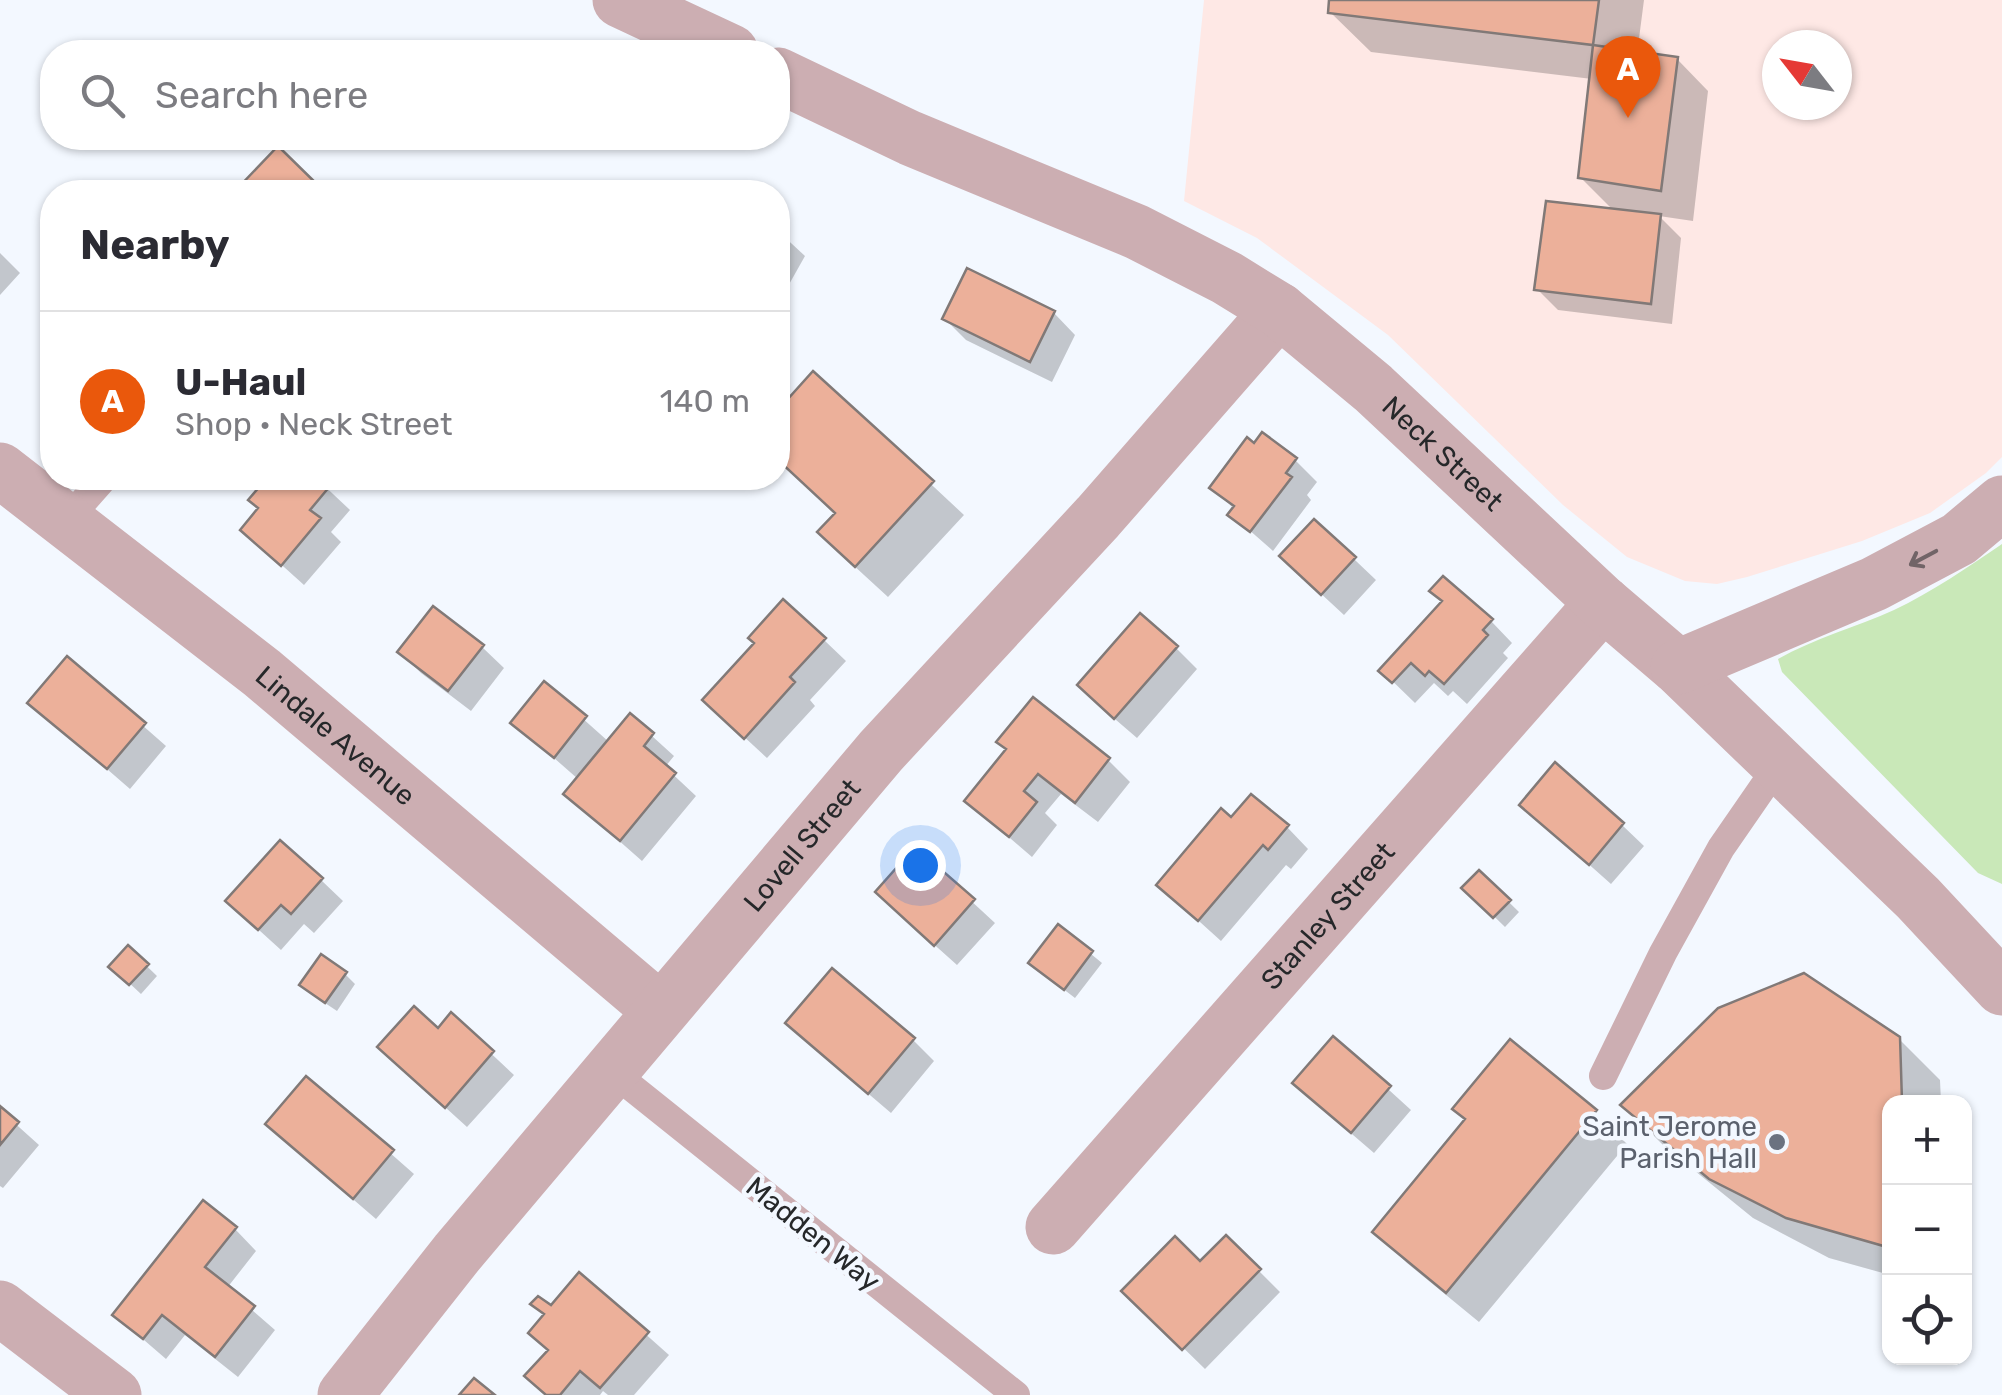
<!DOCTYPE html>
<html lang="en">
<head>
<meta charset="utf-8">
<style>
  body { margin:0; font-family:Rubik,sans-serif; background:#f7f7f7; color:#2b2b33 }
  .controls { position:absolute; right:30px; bottom:30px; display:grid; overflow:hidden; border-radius:20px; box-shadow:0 2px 8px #0004 }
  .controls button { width:90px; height:90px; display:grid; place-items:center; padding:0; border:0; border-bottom:2px solid #e1e1e2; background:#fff; color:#2b2b33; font:50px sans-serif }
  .compass { position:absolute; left:1762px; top:30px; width:90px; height:90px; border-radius:50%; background:#fff; box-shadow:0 2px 8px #0004; rotate:301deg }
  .you { position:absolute; left:920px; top:865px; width:35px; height:35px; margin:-25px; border:8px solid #fff; border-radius:50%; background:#1a73e8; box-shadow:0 0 0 15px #1a73e833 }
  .badge { display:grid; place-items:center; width:65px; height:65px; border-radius:50%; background:#ea580c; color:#fff; font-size:32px; font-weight:700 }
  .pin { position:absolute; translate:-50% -82px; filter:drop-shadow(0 2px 5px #0008) }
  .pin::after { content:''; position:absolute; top:52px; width:35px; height:30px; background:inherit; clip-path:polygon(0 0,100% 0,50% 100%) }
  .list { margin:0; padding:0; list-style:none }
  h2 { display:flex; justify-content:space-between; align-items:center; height:130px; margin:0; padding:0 40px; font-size:42px }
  h2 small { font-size:32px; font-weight:400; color:#7c7c81 }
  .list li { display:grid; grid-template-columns:65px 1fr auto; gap:30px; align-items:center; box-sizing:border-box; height:180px; padding:0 40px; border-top:2px solid #e1e1e2 }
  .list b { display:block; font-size:38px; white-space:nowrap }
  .list p { margin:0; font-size:32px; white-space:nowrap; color:#7c7c81 }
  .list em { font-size:32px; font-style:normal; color:#7c7c81 }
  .icon { flex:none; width:55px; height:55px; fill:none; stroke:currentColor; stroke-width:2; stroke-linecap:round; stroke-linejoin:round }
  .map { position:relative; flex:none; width:2002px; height:1395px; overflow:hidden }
  .search { position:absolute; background:#fff; box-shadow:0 2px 8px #0004; left:40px; top:40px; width:750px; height:110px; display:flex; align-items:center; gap:25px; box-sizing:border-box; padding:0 35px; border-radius:40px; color:#7c7c81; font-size:38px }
  .panel { position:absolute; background:#fff; box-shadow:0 2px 8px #0004; left:40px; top:180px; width:750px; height:310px; border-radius:40px }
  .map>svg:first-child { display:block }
</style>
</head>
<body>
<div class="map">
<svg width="2002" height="1395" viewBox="0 0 2002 1395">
  <rect width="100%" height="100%" fill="#f3f8ff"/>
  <path fill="#fee8e5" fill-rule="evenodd" d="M1204 0H2002V457L1986 473 1930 513 1862 541 1747 577 1717 584 1685 581 1627 557 1563 505 1388 335 1257 238 1184 201ZM1777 45H1837V105H1777Z"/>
  <path fill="#c9e8b8" d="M2002 544V884L1978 873 1782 672 1778 659C1815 638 1856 627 1894 610 1932 592 1968 567 2002 544Z"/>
  <path fill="#0003" d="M1332 0H1644L1637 54 1677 59 1708 91 1693 221 1659 216 1681 238 1672 324 1558 310 1537 289 1614 211 1580 177 1592 79 1371 52 1330 12Z
    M487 138H510L500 149Z
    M278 150 322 192H239Z
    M778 231 805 256 778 304Z
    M0 253 20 273 0 295Z
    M1054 313 1075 335 1052 382 966 340 945 319Z
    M814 375 964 515 888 597 852 564 837 514 778 459V414Z
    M1295 460 1317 482 1307 495 1311 500 1273 551 1231 514 1234 509 1213 487Z
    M271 478H316L350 510 331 532 341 542 304 585 243 530 261 509 252 500Z
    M1315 522 1376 580 1344 615 1304 578Z
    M1491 621 1512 643 1503 653 1508 658 1467 704 1453 691 1448 696 1434 683 1415 703 1382 671Z
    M824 640 846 661 810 700 815 706 767 758 727 721Z
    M482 647 504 668 471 711 421 673 400 652Z
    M1176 648 1197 669 1137 738 1101 707Z
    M67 659 166 746 130 789 31 703Z
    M544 684 609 742 630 716 674 756 665 767 696 796 642 861 566 794 578 779 513 722Z
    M1033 700 1108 760 1130 782 1098 822 1061 794 1045 813 1057 825 1032 857 967 801 1009 750Z
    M1522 805 1622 825 1644 846 1611 884Z
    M1232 821 1287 827 1308 849 1291 869 1286 865 1221 941 1159 885Z
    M916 850 995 923 957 965 900 914Z
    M1479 873 1519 912 1505 927 1465 888Z
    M321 880 343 901 314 933 304 924 281 950 250 922Z
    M1058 927 1102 963 1075 998 1041 972Z
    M128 948 157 976 141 994 112 967Z
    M345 974 355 984 337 1011 313 995Z
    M451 1016 514 1075 467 1127 402 1068Z
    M1333 1039 1411 1110 1374 1153 1317 1104Z
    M1899 1039 1940 1080 1941 1102H1890V1275L1829 1258 1753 1218 1663 1145 1623 1105Z
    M913 1040 934 1061 891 1113 810 1044Z
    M306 1079 414 1174 376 1219 290 1145Z
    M0 1110 39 1145 3 1188 0 1186Z
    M1595 1112 1627 1144 1479 1322 1407 1263 1375 1231Z
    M235 1229 256 1251 227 1288 275 1330 238 1377 185 1335 166 1359 115 1315Z
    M1226 1238 1280 1292 1205 1369 1125 1291 1200 1264Z
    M579 1275 669 1355 634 1395H608L603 1391 600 1395H547L550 1351 546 1316Z"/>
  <path fill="#ecb09a" stroke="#817977" stroke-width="2.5" d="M1329 0H1599L1593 45 1328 13Z
    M1593 45 1678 57 1661 191 1578 178Z
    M278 146 325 192 235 191Z
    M1546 201 1661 214 1651 304 1534 290Z
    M967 268 1055 311 1030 362 942 319Z
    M813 371 934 481 855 567 817 532 835 513 778 460V410Z
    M1262 432 1297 458 1286 473 1292 477 1250 532 1227 515 1234 506 1209 488 1247 437 1254 443Z
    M267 478H319L330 486 310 510 321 518 281 566 240 530 258 508 248 500Z
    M1314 519 1356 557 1321 595 1279 556Z
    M1443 576 1493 619 1483 630 1488 635 1444 684 1429 671 1425 676 1411 663 1392 683 1378 671 1442 601 1429 591Z
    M783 599 826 638 790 677 795 682 744 739 702 700 754 643 748 638Z
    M433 606 484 645 448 691 397 652Z
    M1140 613 1178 646 1114 719 1077 685Z
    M67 656 146 723 107 769 27 703Z
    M544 681 587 716 554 758 510 723Z
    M1033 697 1110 758 1075 803 1038 774 1024 791 1037 802 1009 837 964 801 1006 749 996 742Z
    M630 713 654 733 644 746 676 773 620 841 563 794Z
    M1555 762 1624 823 1589 865 1519 805Z
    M1251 794 1289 825 1268 850 1263 845 1198 921 1156 885 1221 808 1231 817Z
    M280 840 323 878 291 914 281 905 258 930 225 901Z
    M915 847 975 899 934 946 875 892Z
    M1479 870 1511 900 1493 918 1461 888Z
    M1058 924 1093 951 1064 990 1028 963Z
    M128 945 149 964 129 985 108 967Z
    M321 954 347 972 325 1003 299 985Z
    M832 968 915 1038 868 1094 785 1023Z
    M1804 973 1900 1037 1902 1102H1890L1887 1247 1786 1218 1709 1179 1620 1105 1718 1008Z
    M414 1006 438 1028 451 1012 494 1051 445 1108 377 1047Z
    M1333 1036 1391 1086 1351 1133 1292 1083Z
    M1510 1039 1597 1110 1446 1293 1372 1232 1465 1119 1452 1109Z
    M306 1076 394 1150 353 1199 265 1124Z
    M0 1106 19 1122 0 1145Z
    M203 1200 237 1227 205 1267 255 1306 215 1357 162 1315 143 1339 112 1315Z
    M1226 1235 1261 1269 1182 1350 1121 1291 1175 1236 1200 1261Z
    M579 1272 649 1332 600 1388 580 1371 560 1395H546L524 1376 548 1350 528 1333 544 1314 530 1304 538 1296 551 1305Z
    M474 1378 495 1395H459Z"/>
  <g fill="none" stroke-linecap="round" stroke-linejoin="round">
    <path stroke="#ccaeb2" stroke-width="28" d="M66 521 104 478
      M610 1070 1016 1395
      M1603 1076 1663 953 1721 848 1779 764"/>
    <g stroke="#ccaeb2" stroke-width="55">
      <path id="s1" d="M0 470 262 673 660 1010"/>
      <path id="s2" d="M1053 1227 1603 603"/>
      <path d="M0 1308 114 1395"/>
      <path id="s3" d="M345 1395 457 1253 881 751 1098 517 1279 310"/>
    </g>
    <g stroke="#ccaeb2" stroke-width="55">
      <path d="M620 0 731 52"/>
      <path id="s4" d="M778 75 910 138 1137 232 1227 278 1279 310 1373 388 1603 603 1678 667 1918 898 2002 988"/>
      <path d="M1678 667 1874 584 1959 539 2002 503"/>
    </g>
  </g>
  <defs><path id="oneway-shaft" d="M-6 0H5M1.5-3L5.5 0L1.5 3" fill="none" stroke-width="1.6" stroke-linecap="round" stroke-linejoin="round" transform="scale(2.5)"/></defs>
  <use stroke="#716467" href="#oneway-shaft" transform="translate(1923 558) rotate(152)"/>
  <circle fill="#6b7280" stroke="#f3f8ff" stroke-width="4" cx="1777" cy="1142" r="10"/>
  <g text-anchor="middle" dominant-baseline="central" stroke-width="9" stroke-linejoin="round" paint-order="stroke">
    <g font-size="28" fill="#26282a" stroke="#f3f8ff">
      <text stroke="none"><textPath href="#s4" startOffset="772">Neck Street</textPath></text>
      <text stroke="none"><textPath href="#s1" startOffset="428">Lindale Avenue</textPath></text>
      <text stroke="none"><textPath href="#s3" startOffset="715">Lovell Street</textPath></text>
      <text stroke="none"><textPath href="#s2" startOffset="415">Stanley Street</textPath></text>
      <text transform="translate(813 1234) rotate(39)">Madden Way</text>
    </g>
    <g font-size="28" fill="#5b616d" stroke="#f3f8ff" text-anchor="end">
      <text x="1757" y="1126">Saint Jerome<tspan x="1757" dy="32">Parish Hall</tspan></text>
    </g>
  </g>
</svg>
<div class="controls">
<button>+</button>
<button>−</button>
<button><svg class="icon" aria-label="locate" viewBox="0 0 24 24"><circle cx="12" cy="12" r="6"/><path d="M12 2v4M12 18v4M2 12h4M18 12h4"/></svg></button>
</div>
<svg class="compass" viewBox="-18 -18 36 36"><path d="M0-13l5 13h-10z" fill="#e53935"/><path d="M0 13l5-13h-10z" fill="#7c7c81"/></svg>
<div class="you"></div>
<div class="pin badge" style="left:1628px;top:118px">A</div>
<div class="search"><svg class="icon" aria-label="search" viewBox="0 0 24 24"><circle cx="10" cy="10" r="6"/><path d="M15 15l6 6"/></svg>Search here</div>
<section class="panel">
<h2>Nearby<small></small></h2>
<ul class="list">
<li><span class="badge">A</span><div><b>U-Haul</b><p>Shop · Neck Street</p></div><em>140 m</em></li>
</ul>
</section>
</div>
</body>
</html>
